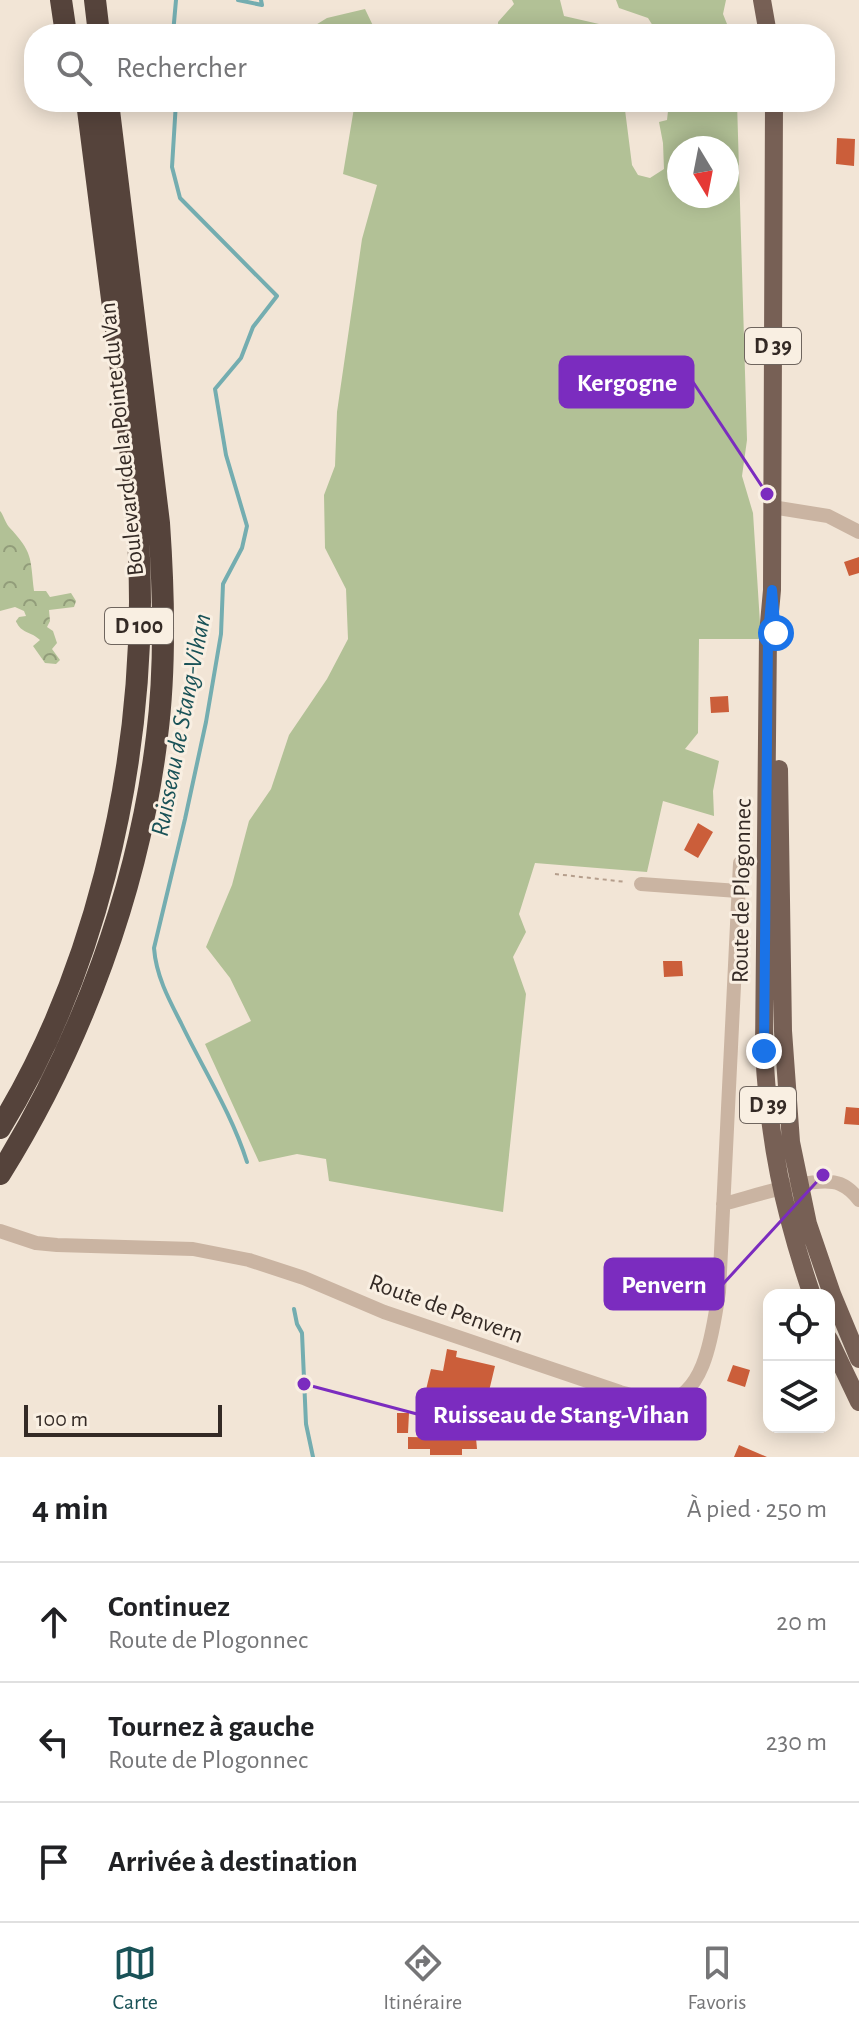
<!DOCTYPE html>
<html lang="fr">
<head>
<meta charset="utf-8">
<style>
  body { margin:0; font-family:"Alegreya Sans",sans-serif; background:#f6f6f6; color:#202124 }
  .controls { position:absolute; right:24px; bottom:24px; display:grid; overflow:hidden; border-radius:16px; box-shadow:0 4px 20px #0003 }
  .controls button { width:72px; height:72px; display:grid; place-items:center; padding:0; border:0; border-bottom:2px solid #e0e0e0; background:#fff; color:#202124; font:40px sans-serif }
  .compass { position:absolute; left:667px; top:136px; width:72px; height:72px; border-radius:50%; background:#fff; box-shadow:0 4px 20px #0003; rotate:170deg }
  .scale { position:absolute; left:24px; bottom:20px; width:198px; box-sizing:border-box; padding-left:8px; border:4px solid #342a25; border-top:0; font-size:22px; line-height:28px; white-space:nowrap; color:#342a25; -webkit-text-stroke:6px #f9efe2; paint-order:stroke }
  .stop { position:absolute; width:24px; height:24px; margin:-18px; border:6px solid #1a73e8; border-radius:50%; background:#fff }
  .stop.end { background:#1a73e8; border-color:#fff; box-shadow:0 2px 8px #0008 }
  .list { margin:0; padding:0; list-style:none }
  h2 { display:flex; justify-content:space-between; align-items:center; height:104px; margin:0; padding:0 32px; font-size:34px }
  h2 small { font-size:26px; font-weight:400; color:#757577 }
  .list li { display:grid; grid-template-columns:52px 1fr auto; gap:24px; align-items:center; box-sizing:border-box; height:120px; padding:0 32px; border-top:2px solid #e0e0e0 }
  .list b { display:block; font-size:30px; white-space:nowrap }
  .list p { margin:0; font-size:26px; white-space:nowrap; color:#757577 }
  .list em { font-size:26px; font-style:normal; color:#757577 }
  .icon { flex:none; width:44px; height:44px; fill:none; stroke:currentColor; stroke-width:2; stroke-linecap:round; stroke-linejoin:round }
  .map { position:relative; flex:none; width:859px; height:1457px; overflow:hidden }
  .search { position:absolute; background:#fff; box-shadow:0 4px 20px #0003; left:24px; right:24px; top:24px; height:88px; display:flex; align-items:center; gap:20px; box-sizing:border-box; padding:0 28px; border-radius:32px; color:#757577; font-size:30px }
  .sheet { height:464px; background:#fff }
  nav { display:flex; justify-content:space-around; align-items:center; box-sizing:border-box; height:112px; border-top:2px solid #e0e0e0; background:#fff; font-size:22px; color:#757577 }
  nav a { display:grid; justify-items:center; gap:4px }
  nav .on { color:#195257 }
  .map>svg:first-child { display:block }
</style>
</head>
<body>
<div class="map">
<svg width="859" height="1457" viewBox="0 0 859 1457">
  <defs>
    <pattern id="forest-crowns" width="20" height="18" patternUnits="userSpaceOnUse" patternTransform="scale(2)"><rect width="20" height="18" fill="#b2c196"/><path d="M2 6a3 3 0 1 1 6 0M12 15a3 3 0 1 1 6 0" fill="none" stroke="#929d7a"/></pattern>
  </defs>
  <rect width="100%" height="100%" fill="#f2e5d6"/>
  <path fill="#b2c196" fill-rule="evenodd" d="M512 0H560L564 16 599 24 604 34H498V22L514 4Z
    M616 0H726L723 14 731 34H658L648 18 619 8Z
    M365 9 377 34H301L327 18Z
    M355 102H624L632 165 638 175 650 178 664 169 663 143 659 122 667 120 669 102H737L747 440 742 476 753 513 761 639H699L698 733 685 749 719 761 713 791 714 816 663 801 647 872 535 863 519 914 526 932 513 957 526 994 503 1212 329 1181 326 1159 297 1154 259 1162 205 1044 251 1021 230 978 206 947 232 885 249 821 271 789 289 735 327 679 348 639 346 589 325 548 324 495 335 466 337 412 362 239 377 185 343 174ZM679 148H727V196H679Z"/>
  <path fill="url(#forest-crowns)" d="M0 511C3 514 5 522 9 527 33 553 30 556 34 591H46L50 597 71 593 76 601 74 607 49 610 50 621 47 627 53 631 57 643 52 649 60 660 56 664 45 663 33 646 40 640C31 631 21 634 16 621L19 617 26 616 24 611 15 607 0 611Z"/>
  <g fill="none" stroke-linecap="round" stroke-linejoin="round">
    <path stroke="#74adb0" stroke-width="4" d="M238 0 262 5 261 0
      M173 34 176 0
      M176 102 172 167 180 198 277 296 253 327 241 358 215 389 226 455 247 526 242 548 223 584 221 634 206 722 185 819 154 948C156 975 168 998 181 1023 203 1069 231 1112 247 1162
      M294 1309 297 1324 302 1333 306 1424 313 1457"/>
  </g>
  <path fill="#cb5e3a" d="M837 138 855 139 854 166 836 164Z
    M859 557V573L849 576 844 562Z
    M728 696 729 712 711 713 710 697Z
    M698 823 713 832 698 858 684 850Z
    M663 961H682L683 976 664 977Z
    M846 1107 859 1108V1125L844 1124Z
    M447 1349 457 1351 456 1357 495 1366 484 1412 424 1398 431 1369 443 1371Z
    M733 1365 750 1370 745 1387 727 1381Z
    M397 1413H409L408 1433H397Z
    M408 1437 476 1438 477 1449H462V1455H430V1449H408Z
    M739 1445 767 1457H734Z"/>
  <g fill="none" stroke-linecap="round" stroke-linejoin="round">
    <path stroke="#b59e8c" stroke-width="2" stroke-dasharray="4 4" stroke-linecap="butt" d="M555 874 626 882"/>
    <path stroke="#cab4a2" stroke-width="14" d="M772 507 828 516 859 532
      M641 884 738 891
      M723 1204C749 1198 817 1174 840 1184 847 1187 854 1193 859 1200
      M0 1231 36 1243 57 1245 193 1249 249 1260 304 1278 384 1312 620 1392C633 1395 649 1403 663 1402 707 1397 713 1326 719 1292L740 863"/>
    <path stroke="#776055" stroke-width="18" d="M762 0 768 34
      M774 102 772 590 768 634 764 1051C769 1141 783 1210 812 1295
      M779 769 783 1031 791 1142 808 1224 832 1294 859 1359
      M829 1339 859 1402"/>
    <path stroke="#55433b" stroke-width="22" d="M61 0 66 34
      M95 0 99 34
      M0 1128C94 975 139 781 140 602 140 527 131 453 122 378 111 286 99 194 87 102
      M0 1174C81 1044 139 888 157 736 166 666 164 594 159 523L108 102"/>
  </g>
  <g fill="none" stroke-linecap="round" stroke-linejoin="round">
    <path stroke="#1a73e8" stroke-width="10" d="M764 1051 768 634 772 590 776 633"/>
  </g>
  <g text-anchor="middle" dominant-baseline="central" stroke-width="6" stroke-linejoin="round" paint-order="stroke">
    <g fill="#f9efe2" stroke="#6f655e" stroke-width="2">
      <rect x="745" y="328" width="56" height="36" rx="6"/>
      <rect x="105" y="608" width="68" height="36" rx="6"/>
      <rect x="740" y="1087" width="56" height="36" rx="6"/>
    </g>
    <g font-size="22" font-weight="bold" fill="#342a25">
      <text x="773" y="346">D 39</text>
      <text x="139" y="626">D 100</text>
      <text x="768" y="1105">D 39</text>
    </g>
    <g font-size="24" fill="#342a25" stroke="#f9efe2">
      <text transform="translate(122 439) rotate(-96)">Boulevard de la Pointe du Van</text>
      <text transform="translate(742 891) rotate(-89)">Route de Plogonnec</text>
      <text transform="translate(446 1309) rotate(20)">Route de Penvern</text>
    </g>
    <g font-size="26" font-style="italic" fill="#195257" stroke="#f9efe2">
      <text transform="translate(181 725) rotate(-79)">Ruisseau de Stang-Vihan</text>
    </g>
  </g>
  <path fill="none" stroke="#7b2cbf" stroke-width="3" d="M767 494L693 382M823 1175L723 1284M304 1384L417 1414"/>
  <g fill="#7b2cbf" stroke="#f9efe2" stroke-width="3">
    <circle cx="767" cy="494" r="8"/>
    <circle cx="823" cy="1175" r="8"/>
    <circle cx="304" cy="1384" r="8"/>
  </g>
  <g fill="#7b2cbf" stroke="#7b2cbf" stroke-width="3">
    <rect x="560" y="357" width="133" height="50" rx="8"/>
    <rect x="605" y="1259" width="118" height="50" rx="8"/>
    <rect x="417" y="1389" width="288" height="50" rx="8"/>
  </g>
  <g font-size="26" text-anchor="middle" font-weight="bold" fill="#fff">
    <text x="627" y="391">Kergogne</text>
    <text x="664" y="1293">Penvern</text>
    <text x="561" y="1423">Ruisseau de Stang-Vihan</text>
  </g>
</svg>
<div class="controls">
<button><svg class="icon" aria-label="locate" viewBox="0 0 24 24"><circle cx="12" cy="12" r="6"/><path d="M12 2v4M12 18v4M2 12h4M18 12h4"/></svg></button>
<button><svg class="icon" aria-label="layers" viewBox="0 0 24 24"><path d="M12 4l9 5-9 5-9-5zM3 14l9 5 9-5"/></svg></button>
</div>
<svg class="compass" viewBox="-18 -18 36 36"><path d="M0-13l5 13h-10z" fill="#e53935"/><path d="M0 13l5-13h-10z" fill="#757577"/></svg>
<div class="scale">100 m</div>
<div class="stop" style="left:776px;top:633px"></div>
<div class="stop end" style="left:764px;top:1051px"></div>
<div class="search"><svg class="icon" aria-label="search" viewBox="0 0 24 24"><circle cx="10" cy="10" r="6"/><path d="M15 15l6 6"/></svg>Rechercher</div>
</div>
<section class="sheet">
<h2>4 min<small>À pied · 250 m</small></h2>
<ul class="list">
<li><svg class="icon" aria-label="ahead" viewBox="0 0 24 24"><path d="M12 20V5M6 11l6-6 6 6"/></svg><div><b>Continuez</b><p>Route de Plogonnec</p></div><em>20 m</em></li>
<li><svg class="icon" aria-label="left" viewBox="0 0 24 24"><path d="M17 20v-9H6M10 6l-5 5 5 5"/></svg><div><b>Tournez à gauche</b><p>Route de Plogonnec</p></div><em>230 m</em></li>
<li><svg class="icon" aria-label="arrive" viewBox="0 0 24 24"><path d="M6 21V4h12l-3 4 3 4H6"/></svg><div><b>Arrivée à destination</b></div></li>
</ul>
</section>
<nav>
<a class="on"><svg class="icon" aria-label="map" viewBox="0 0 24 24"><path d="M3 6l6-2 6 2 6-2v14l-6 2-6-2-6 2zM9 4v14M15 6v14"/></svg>Carte</a>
<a><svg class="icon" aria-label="directions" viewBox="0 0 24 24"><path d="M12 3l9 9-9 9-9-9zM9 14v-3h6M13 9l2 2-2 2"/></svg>Itinéraire</a>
<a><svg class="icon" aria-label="saved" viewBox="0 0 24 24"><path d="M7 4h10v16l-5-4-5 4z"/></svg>Favoris</a>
</nav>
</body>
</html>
